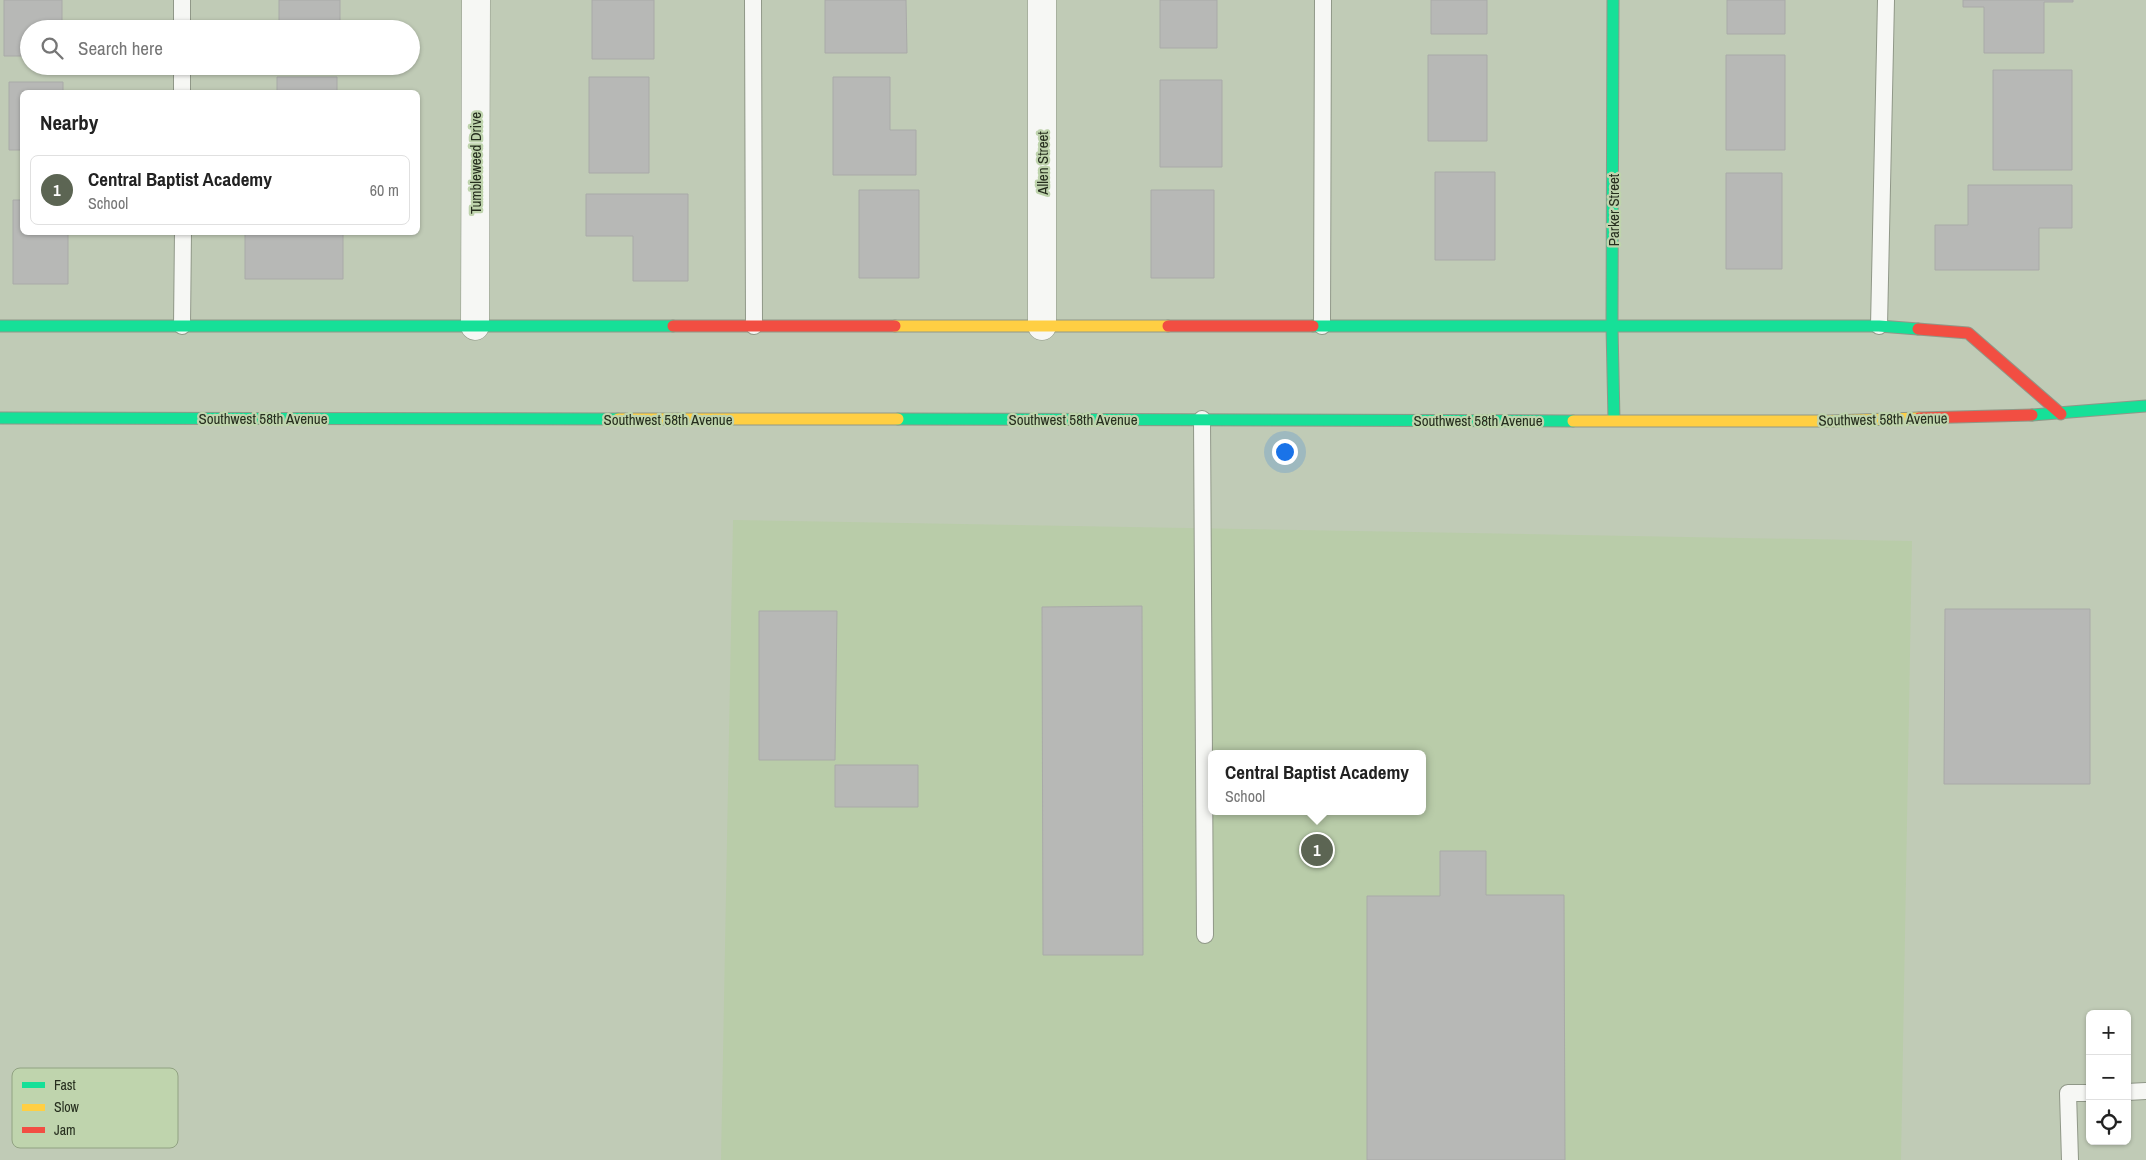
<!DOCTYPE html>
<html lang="en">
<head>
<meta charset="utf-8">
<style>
  body { margin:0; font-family:"Archivo Narrow",sans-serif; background:#f2f2f2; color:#222 }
  .controls { position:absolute; right:15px; bottom:15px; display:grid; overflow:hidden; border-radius:8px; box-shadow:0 1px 4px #0004 }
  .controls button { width:45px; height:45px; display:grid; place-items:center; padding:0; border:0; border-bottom:1px solid #e0e0e0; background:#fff; color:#222; font:25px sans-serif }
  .you { position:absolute; left:1284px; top:451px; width:18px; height:18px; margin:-12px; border:4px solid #fff; border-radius:50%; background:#1a73e8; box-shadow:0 0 0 8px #1a73e833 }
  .badge { display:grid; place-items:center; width:32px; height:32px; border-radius:50%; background:#5c6553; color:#fff; font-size:16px; font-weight:700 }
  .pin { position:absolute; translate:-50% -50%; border:2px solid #fff; box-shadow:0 1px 5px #0006 }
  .popup { position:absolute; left:1208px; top:750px; width:218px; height:65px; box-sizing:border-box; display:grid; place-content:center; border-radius:8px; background:#fff; filter:drop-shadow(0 1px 4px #0005); font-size:16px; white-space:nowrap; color:#767676 }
  .popup b { font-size:19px; color:#222 }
  .popup::after { content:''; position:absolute; left:50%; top:100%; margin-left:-10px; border:10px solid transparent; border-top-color:#fff }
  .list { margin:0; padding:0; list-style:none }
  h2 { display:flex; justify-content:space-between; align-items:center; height:65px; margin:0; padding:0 20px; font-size:21px }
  h2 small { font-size:16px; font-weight:400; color:#767676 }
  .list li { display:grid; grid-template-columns:32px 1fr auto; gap:15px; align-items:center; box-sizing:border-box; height:70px; margin:0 10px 10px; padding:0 10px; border:1px solid #e0e0e0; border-radius:8px }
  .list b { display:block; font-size:19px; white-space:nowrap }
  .list p { margin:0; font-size:16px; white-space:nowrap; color:#767676 }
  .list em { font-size:16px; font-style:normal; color:#767676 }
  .icon { flex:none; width:28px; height:28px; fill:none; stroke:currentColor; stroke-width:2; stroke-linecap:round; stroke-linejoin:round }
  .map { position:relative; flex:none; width:2146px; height:1160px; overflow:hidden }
  .search { position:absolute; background:#fff; box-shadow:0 1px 4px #0004; left:20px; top:20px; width:400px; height:55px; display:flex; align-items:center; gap:12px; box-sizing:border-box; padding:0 18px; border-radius:28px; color:#767676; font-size:19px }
  .panel { position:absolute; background:#fff; box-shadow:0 1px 4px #0004; left:20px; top:90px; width:400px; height:145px; border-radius:8px }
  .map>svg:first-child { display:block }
</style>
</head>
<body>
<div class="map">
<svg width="2146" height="1160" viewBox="0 0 2146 1160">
  <rect width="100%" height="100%" fill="#c0cbb6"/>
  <path fill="#b9cca9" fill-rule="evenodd" d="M733 520 1912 541 1901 1160H721ZM1212 754H1422V811H1212Z"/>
  <path fill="#b7b8b6" stroke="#a9aaa8" d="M4 0H62V29H29V56H4Z
    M279 0H340V29H279Z
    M592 0H654V59H592Z
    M825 0H906L907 53H825Z
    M1160 0H1217V48H1160Z
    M1431 0H1487V34H1431Z
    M1727 0H1785V34H1727Z
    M1963 0H2073V2H2044V53H1984V7H1963Z
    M1428 55H1487V141H1428Z
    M1726 55H1785V150H1726Z
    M1993 70H2072V170H1993Z
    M277 77H337V92H277Z
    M589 77H649V173H589Z
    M833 77H890V130H916V175H833Z
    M1160 80H1222V167H1160Z
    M9 82H63V92H22V150H9Z
    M1435 172H1495V260H1435Z
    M1726 173H1782V269H1726Z
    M1968 185H2072V228H2039V270H1935V225H1968Z
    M859 190H919V278H859Z
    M1151 190H1214V278H1151Z
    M586 194H688V281H633V236H586Z
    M13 200H22V232H68V284H13Z
    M245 232H343V279H245Z
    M1142 606 1143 955H1043L1042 607Z
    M1945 609H2090V784H1944Z
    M759 611H837L835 760H759Z
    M835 765H918V807H835Z
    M1440 851H1486V895H1564L1565 1160H1367V896H1440Z"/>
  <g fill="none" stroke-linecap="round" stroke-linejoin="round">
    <g stroke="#909888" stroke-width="18">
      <path id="lane" d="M182 0V29
        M753 0 754 326
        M182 66V92
        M182 326 183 232
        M1322 326 1323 0
        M1879 326 1886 0
        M1202 419 1205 935
        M2127 1092 2146 1091
        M2070 1160 2068 1093H2090"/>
    </g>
    <g stroke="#909888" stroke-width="29">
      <path id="street" d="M475 326 476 0
        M1042 326V0"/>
    </g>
    <g stroke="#909888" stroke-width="13">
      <path id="fast" d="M1613 0 1612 326 1614 420
        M0 326H673
        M1313 326H1879L1918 329
        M2032 415 2146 406
        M0 418 618 419
        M898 419 1573 421"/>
    </g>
    <g stroke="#909888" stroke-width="13">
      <path id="slow" d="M895 326H1168
        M618 419H898
        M1573 421H1830L1919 418"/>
    </g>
    <g stroke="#909888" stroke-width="13">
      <path id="jam" d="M673 326H895
        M1168 326H1313
        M1918 329 1968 333 2061 414
        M1919 418 2032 415"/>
    </g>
    <use href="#lane" stroke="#f6f7f4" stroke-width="16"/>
    <use href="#street" stroke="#f6f7f4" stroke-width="28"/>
    <use href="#fast" stroke="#16e098" stroke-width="11"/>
    <use href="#slow" stroke="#ffcf43" stroke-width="11"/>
    <use href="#jam" stroke="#f24e42" stroke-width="11"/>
  </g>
  <g text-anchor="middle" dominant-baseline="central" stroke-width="4.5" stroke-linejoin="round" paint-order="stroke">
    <g font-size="15" fill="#262e1e" stroke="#bfd4ad">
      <text transform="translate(475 163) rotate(-90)">Tumbleweed Drive</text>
      <text transform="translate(1042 163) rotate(-90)">Allen Street</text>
      <text transform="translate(1613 210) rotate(-90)">Parker Street</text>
      <text x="263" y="418">Southwest 58th Avenue</text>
      <text x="668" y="419">Southwest 58th Avenue</text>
      <text x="1073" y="419">Southwest 58th Avenue</text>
      <text transform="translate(1883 419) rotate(-1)">Southwest 58th Avenue</text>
      <text x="1478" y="420">Southwest 58th Avenue</text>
    </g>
  </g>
  <rect x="12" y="1068" width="166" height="80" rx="8" fill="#bfd4ad" stroke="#91a282" stroke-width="1"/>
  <rect x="22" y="1082" width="23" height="6" fill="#16e098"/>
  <rect x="22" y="1104" width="23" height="7" fill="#ffcf43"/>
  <rect x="22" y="1127" width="23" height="6" fill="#f24e42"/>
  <g font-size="14" fill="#262e1e">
    <text x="54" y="1090">Fast</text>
    <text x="54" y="1112">Slow</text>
    <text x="54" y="1135">Jam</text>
  </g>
</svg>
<div class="controls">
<button>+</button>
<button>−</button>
<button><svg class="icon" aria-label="locate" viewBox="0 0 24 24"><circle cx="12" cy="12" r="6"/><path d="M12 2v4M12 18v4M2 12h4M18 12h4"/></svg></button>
</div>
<div class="you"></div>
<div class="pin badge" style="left:1317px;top:850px">1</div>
<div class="popup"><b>Central Baptist Academy</b>School</div>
<div class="search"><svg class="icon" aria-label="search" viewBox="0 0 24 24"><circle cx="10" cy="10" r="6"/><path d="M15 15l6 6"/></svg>Search here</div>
<section class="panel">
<h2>Nearby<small></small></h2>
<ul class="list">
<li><span class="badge">1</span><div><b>Central Baptist Academy</b><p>School</p></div><em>60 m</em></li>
</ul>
</section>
</div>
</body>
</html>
